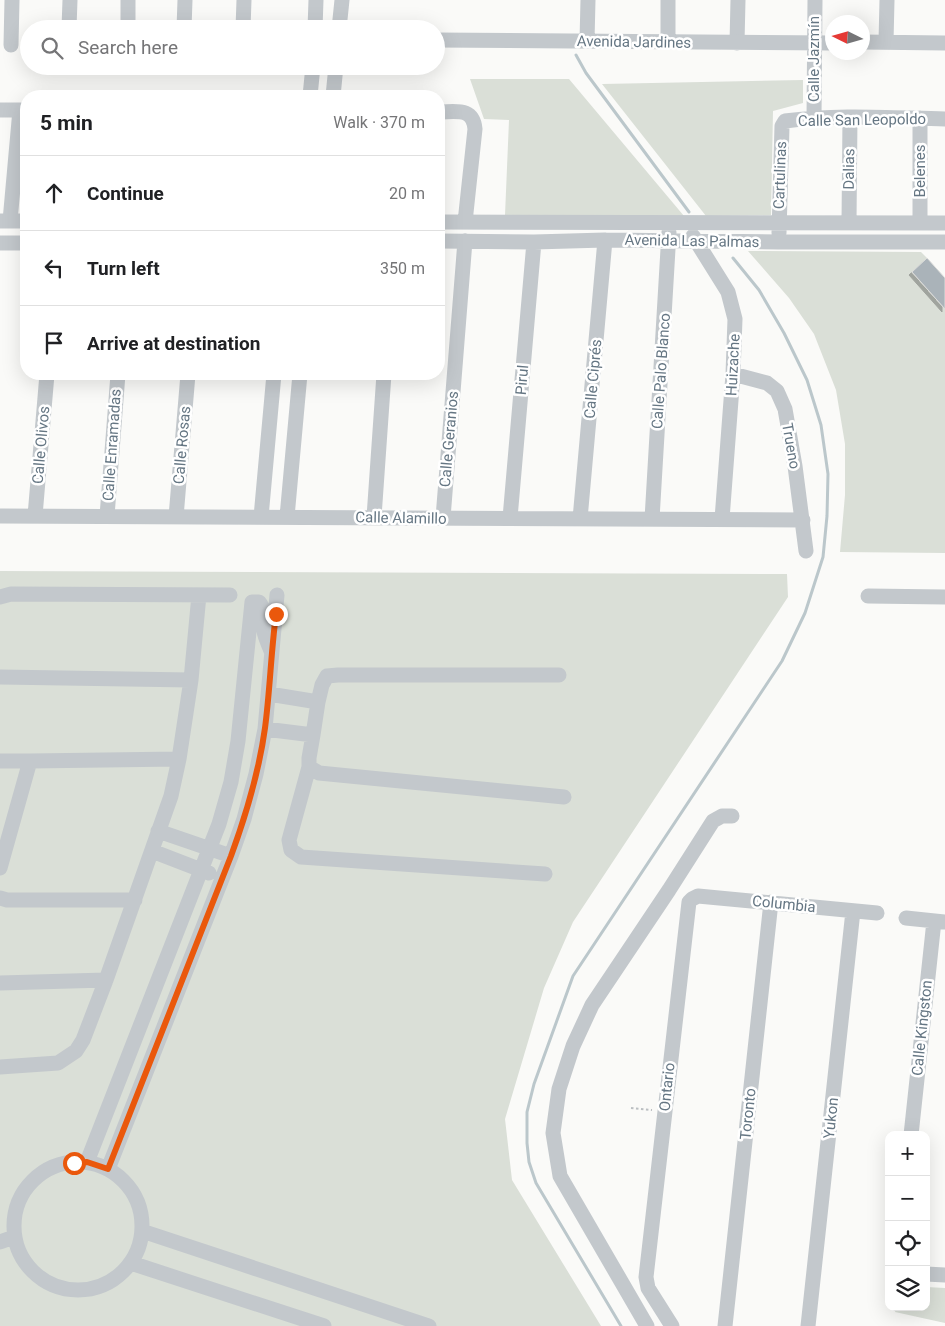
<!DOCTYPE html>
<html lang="en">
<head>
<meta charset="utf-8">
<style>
  body { margin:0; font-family:Roboto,sans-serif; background:#f2f2f2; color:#202124 }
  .controls { position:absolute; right:15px; bottom:15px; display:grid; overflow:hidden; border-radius:10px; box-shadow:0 5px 20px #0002 }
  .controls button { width:45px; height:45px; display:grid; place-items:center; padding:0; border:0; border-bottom:1px solid #e0e0e0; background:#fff; color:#202124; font:25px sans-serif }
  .compass { position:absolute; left:825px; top:15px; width:45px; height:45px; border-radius:50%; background:#fff; box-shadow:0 5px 20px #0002; rotate:275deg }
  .stop { position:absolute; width:15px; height:15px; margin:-11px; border:4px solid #ea580c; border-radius:50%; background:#fff }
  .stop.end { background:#ea580c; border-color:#fff; box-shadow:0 1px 5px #0008 }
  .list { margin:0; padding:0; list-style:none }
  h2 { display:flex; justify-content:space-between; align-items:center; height:65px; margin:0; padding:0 20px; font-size:21px }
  h2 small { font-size:16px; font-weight:400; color:#757577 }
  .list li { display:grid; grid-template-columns:32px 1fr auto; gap:15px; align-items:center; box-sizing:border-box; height:75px; padding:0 20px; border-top:1px solid #e0e0e0 }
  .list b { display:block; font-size:19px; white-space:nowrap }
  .list em { font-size:16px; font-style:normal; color:#757577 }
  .icon { flex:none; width:28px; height:28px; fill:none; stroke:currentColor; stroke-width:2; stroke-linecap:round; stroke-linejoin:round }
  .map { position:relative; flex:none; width:945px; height:1326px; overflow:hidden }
  .search { position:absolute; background:#fff; box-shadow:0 5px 20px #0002; left:20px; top:20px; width:425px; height:55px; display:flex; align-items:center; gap:12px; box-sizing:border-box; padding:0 18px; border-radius:28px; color:#757577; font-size:19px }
  .panel { position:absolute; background:#fff; box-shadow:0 5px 20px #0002; left:20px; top:90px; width:425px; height:290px; border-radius:20px }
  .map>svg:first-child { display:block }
</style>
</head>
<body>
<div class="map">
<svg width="945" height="1326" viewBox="0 0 945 1326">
  <defs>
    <filter id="shadow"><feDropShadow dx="-3" dy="3" stdDeviation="0" flood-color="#0004"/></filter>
  </defs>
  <rect width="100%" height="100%" fill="#fafaf8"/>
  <path fill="#dadfd7" d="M470 79H569L684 216 505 215 509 120 484 119Z
    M803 80V103L773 111 771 215 706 216 602 84Z
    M748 251 921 252 927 258 912 272 945 309V553L840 552 845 495V444L836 390 814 334 789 298Z
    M0 571 787 574 788 597 573 922 544 988 505 1119 512 1180 601 1326H0Z
    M926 1287 945 1288V1323L895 1312 896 1307H926Z"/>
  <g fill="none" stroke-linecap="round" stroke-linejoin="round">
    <path stroke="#bbc7cb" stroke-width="3" d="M576 55 586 73 689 212
      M621 1326 536 1183 529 1162 527 1143V1112L534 1084 573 976 782 661 805 613 823 557 827 516 828 474 821 425 807 380 784 333 759 290 733 258"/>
  </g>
  <path fill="#aab3b9" stroke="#dcdcda" filter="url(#shadow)" d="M927 258 945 278V309L912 272Z"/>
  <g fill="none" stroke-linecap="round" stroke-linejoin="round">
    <path stroke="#bbbfc2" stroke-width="2" stroke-dasharray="2.5 2.5" stroke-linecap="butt" d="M631 1108 652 1110"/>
    <path stroke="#c3c8cc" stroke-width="15" d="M69 28 70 0
      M128 29V0
      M184 29 185 0
      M243 29 244 0
      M315 29 316 0
      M339 29 342 0
      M436 40 832 43
      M587 41 588 0
      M668 42V0
      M862 42 945 43
      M886 42 887 0
      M737 43 738 0
      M11 45 12 0
      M310 96 313 66
      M333 96 336 66
      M0 110H26
      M439 112C456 112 473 107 475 129L465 222
      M814 118 815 0
      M920 118V223
      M0 221H26
      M10 221 20 110
      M439 222 945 223
      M849 222 850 117
      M779 233 782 126 785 121C838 114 892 118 945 119
      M693 236 728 292 735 319 733 374 722 519
      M439 241 534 242 605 240 779 242H945
      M0 243H26
      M733 374 767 383 777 391 785 409 795 466 806 551
      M0 516 803 520
      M35 516 47 374
      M107 516 118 374
      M176 517 188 374
      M261 517 274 374
      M287 517 300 374
      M374 517 384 374
      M443 518 465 241
      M510 518 534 242
      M580 519 605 240
      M652 519 669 232
      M868 596 945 597
      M0 597 11 594 230 595
      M0 677 191 680
      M269 694 318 702 322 685 327 676 338 675H559
      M265 729 313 735 309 758V767L319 773 564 797
      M313 735 318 702
      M0 761H30
      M309 767 289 840 291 850 301 857 545 874
      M158 831 231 856
      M152 851 209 873
      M0 868 30 761 179 759
      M0 898 7 900H135
      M906 918 945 922
      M0 983 106 980
      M0 1067 58 1063 76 1051 83 1040 106 980 171 796 179 759 191 680 199 595
      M911 1135 934 921
      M87 1162 219 824 231 782 238 741 252 602H259C266 610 263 621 264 631 265 638 269 645 271 651
      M14 1226a64 64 0 1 1 128 0a64 64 0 1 1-128 0Z
      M108 1169 231 856 244 819 256 774 265 729 277 595
      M142 1231 429 1326
      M0 1242 14 1237
      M131 1263 324 1326
      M926 1274 945 1275
      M647 1326 560 1176 553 1133 559 1089 573 1046 592 1005 669 890 713 821 722 816H732
      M672 1326 648 1288 646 1277 689 902 692 899 698 896 877 913
      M725 1326 771 902
      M808 1326 853 911"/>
  </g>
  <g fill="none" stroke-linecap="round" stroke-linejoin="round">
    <path stroke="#ea580c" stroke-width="6" d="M74 1163 87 1162 108 1169 231 856C246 815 259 772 265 728 270 690 271 652 276 614"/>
  </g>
  <g text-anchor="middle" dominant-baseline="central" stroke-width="5" stroke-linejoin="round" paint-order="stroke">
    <g font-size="15" fill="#657683" stroke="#fff">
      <text transform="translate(634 42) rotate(1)">Avenida Jardines</text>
      <text transform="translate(814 59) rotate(-90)">Calle Jazmín</text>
      <text transform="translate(862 120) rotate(-1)">Calle San Leopoldo</text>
      <text transform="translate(849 169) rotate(-89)">Dalias</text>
      <text transform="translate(920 171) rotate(-90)">Belenes</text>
      <text transform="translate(780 175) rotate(-88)">Cartulinas</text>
      <text transform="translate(692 241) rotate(1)">Avenida Las Palmas</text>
      <text transform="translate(733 365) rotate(-87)">Huizache</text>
      <text transform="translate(661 371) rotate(-86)">Calle Palo Blanco</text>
      <text transform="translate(593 379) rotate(-85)">Calle Ciprés</text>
      <text transform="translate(522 380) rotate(-85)">Pirul</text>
      <text transform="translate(449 439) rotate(-85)">Calle Geranios</text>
      <text transform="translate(41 445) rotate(-85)">Calle Olivos</text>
      <text transform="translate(112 445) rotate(-86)">Calle Enramadas</text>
      <text transform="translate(182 445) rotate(-85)">Calle Rosas</text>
      <text transform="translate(791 446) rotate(80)">Trueno</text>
      <text transform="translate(401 518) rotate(1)">Calle Alamillo</text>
      <text transform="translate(784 904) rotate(6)">Columbia</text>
      <text transform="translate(922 1028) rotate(-84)">Calle Kingston</text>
      <text transform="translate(667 1087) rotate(-84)">Ontario</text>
      <text transform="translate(748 1114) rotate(-84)">Toronto</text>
      <text transform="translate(831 1118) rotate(-84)">Yukon</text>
    </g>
  </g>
</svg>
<div class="controls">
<button>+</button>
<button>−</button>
<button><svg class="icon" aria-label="locate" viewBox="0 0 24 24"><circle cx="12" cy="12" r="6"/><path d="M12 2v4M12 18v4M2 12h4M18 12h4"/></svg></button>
<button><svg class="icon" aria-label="layers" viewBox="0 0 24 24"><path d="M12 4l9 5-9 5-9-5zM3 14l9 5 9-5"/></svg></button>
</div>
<svg class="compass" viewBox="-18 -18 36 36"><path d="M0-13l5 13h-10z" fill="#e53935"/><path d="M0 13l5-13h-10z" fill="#757577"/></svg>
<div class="stop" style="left:74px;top:1163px"></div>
<div class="stop end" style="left:276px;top:614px"></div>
<div class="search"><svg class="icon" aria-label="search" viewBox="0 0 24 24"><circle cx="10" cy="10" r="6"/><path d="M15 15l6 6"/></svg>Search here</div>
<section class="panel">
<h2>5 min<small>Walk · 370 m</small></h2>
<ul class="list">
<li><svg class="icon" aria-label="ahead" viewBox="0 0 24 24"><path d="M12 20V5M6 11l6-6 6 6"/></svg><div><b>Continue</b></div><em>20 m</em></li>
<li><svg class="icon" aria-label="left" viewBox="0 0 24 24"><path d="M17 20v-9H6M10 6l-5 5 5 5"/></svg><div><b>Turn left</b></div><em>350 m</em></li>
<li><svg class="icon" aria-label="arrive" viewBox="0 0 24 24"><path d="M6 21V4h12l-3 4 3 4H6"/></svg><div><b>Arrive at destination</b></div></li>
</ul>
</section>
</div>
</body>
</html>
